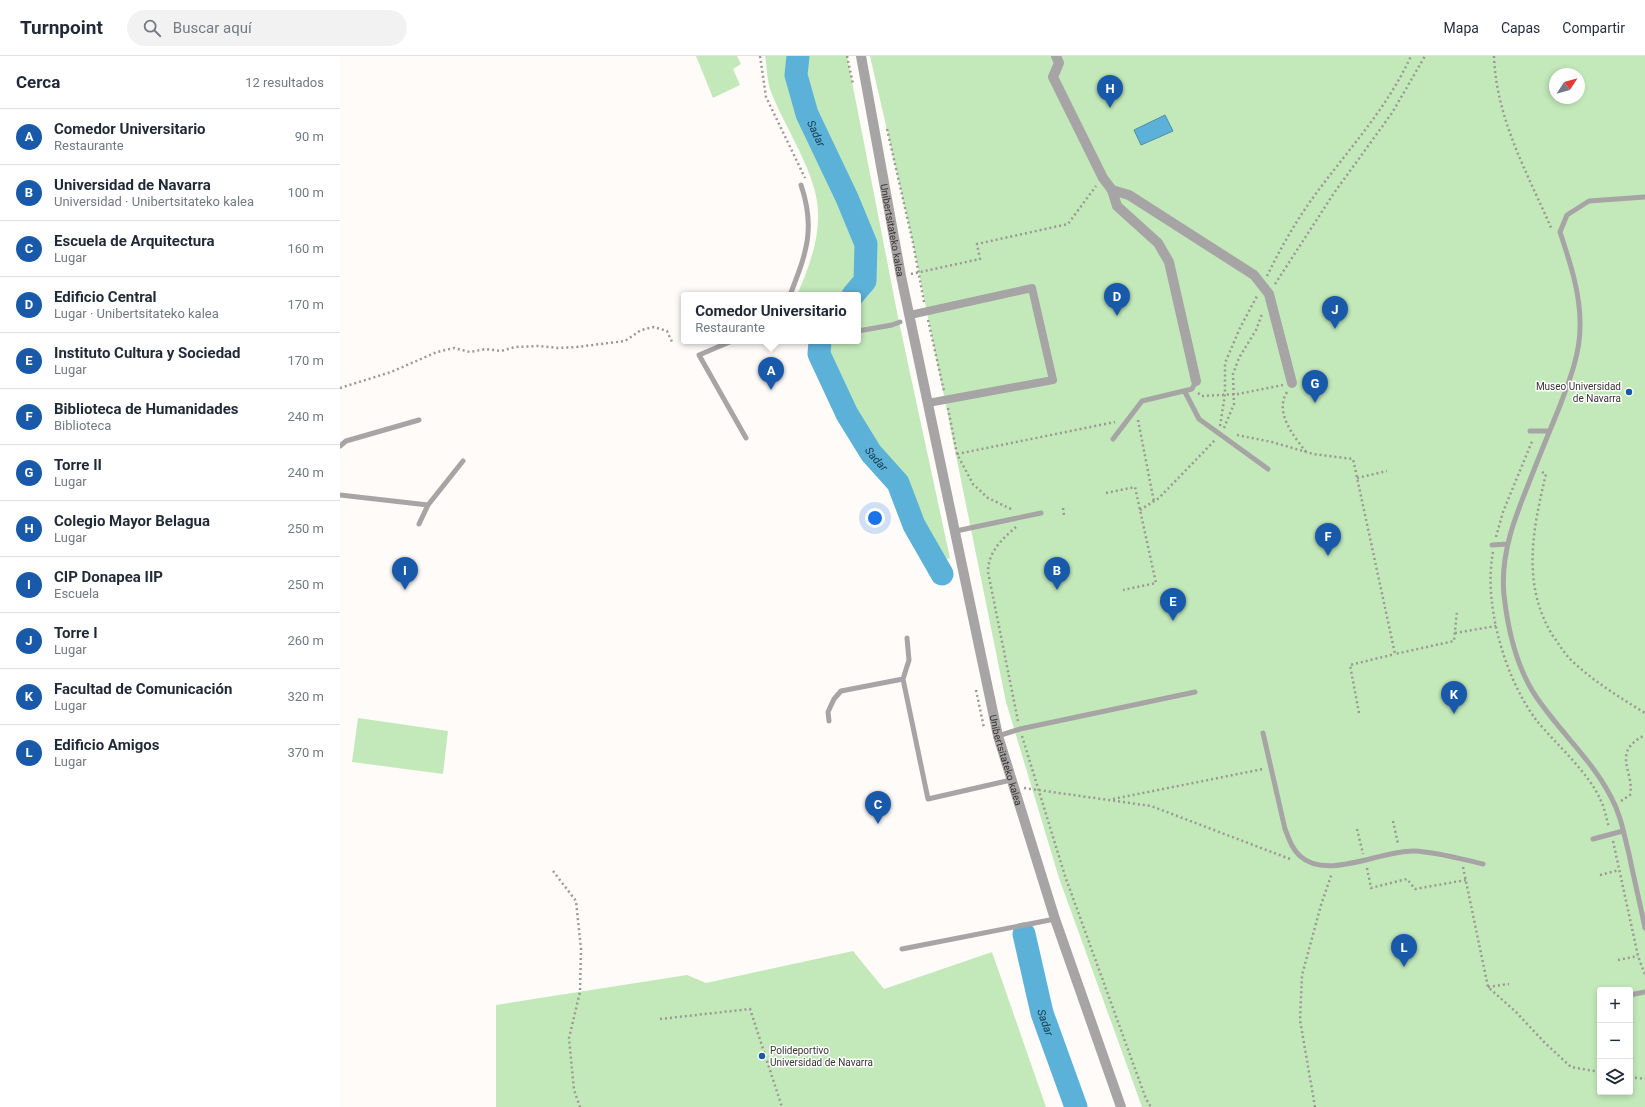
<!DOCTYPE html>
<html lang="es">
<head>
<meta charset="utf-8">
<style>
  body { margin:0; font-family:Roboto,sans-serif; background:#f2f2f3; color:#1f2937 }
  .controls { position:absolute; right:12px; bottom:12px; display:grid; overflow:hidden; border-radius:4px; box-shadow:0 2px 6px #0003 }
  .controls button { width:36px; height:36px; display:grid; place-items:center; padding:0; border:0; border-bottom:1px solid #e0e1e3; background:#fff; color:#1f2937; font:20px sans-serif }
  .compass { position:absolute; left:1209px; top:12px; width:36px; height:36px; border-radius:50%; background:#fff; box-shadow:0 2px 6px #0003; rotate:54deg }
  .you { position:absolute; left:535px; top:462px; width:14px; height:14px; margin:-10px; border:3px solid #fff; border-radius:50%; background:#1a73e8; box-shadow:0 0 0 6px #1a73e833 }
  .badge { display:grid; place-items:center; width:26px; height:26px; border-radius:50%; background:#1859a9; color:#fff; font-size:13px; font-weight:700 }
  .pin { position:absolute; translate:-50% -33px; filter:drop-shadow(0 1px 2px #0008) }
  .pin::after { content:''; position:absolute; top:21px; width:14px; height:12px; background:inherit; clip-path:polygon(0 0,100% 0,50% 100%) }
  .popup { position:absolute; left:341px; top:236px; width:180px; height:52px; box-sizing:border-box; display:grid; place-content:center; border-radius:4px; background:#fff; filter:drop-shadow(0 1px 3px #0005); font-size:13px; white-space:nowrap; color:#747a83 }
  .popup b { font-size:15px; color:#1f2937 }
  .popup::after { content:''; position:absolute; left:50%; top:100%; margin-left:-8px; border:8px solid transparent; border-top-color:#fff }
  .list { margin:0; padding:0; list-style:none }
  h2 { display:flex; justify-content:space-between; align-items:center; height:52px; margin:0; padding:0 16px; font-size:17px }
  h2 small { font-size:13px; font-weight:400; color:#747a83 }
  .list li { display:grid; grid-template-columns:26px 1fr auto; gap:12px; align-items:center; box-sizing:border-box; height:56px; padding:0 16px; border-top:1px solid #e0e1e3 }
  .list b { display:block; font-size:15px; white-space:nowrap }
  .list p { margin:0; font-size:13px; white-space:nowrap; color:#747a83 }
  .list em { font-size:13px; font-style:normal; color:#747a83 }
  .icon { flex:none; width:22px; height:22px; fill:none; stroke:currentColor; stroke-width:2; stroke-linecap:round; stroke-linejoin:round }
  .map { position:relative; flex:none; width:1305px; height:1051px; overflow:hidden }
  header { display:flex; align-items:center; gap:24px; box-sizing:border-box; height:56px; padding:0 20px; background:#fff; border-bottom:1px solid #e0e1e3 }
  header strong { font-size:19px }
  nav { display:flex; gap:22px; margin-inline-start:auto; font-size:14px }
  .search { width:280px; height:36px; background:#f2f2f3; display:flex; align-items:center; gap:10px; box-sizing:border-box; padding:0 14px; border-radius:22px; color:#747a83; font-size:15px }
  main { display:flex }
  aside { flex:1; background:#fff }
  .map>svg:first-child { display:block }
</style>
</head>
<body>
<header>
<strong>Turnpoint</strong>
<div class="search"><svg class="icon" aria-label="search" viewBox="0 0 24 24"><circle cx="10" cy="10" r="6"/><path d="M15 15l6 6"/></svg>Buscar aquí</div>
<nav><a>Mapa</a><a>Capas</a><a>Compartir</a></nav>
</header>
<main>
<aside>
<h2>Cerca<small>12 resultados</small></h2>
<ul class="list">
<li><span class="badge">A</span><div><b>Comedor Universitario</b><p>Restaurante</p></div><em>90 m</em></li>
<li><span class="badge">B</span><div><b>Universidad de Navarra</b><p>Universidad · Unibertsitateko kalea</p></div><em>100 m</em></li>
<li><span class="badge">C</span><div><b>Escuela de Arquitectura</b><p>Lugar</p></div><em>160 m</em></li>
<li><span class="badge">D</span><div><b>Edificio Central</b><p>Lugar · Unibertsitateko kalea</p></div><em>170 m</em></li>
<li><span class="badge">E</span><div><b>Instituto Cultura y Sociedad</b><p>Lugar</p></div><em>170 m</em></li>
<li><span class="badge">F</span><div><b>Biblioteca de Humanidades</b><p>Biblioteca</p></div><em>240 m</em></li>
<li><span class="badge">G</span><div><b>Torre II</b><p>Lugar</p></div><em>240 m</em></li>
<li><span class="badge">H</span><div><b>Colegio Mayor Belagua</b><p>Lugar</p></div><em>250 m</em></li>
<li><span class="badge">I</span><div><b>CIP Donapea IIP</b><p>Escuela</p></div><em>250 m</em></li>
<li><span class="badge">J</span><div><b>Torre I</b><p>Lugar</p></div><em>260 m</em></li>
<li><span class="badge">K</span><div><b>Facultad de Comunicación</b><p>Lugar</p></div><em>320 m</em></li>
<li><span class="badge">L</span><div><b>Edificio Amigos</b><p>Lugar</p></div><em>370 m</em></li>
</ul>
</aside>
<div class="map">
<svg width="1305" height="1051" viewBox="0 0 1305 1051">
  <rect width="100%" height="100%" fill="#fefbf8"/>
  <path fill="#c3e9ba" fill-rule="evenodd" d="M356 0H397L401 8 393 13 400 29 373 42Z
    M425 0H507L559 266 610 502 599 505 588 483 572 434 562 418 538 393 516 362 482 285H518V239H457C468 213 479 186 478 157 478 119 445 72 431 36 427 25 427 11 425 0Z
    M530 0H1305V1051H802L719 822 666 646 573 187ZM1215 18H1239V42H1215ZM1260 934H1290V1036H1260Z
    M18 662 108 675 103 718 12 706Z
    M513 895 544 933 652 896 706 1051H156V949L347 919 366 927Z"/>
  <path fill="#5cb1d9" stroke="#518ca7" d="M825 59 833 75 801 89 794 74Z"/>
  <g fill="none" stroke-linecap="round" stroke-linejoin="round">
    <g stroke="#5cb1d9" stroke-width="23">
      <path id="s1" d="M458 0 456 19 467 58 507 142 526 188 525 225 513 239"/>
      <path id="s2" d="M480 285 479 298 507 358 531 397 558 427 574 469 602 518"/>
      <path id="s3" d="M684 878 702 957 736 1051"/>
    </g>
    <path stroke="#9b9895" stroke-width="2.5" stroke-dasharray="2 3" stroke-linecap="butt" d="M420 0 426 41 465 122
      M507 0 513 28
      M1154 0C1156 63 1188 118 1212 174
      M547 73 573 187 584 246
      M571 218 640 203 637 188 728 168 756 130
      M927 220C940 193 955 167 972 143 1006 96 1047 53 1071 0
      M935 228 994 137 1052 57 1085 0
      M588 264 604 335
      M0 332 51 316 97 296 114 292 130 296 146 293 161 295 175 291 198 290 218 292 237 291 285 285 301 274 314 271 327 275 332 286
      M947 336C934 357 954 380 966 396
      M858 337 862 340 898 338 943 329
      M608 352 617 398 633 428 648 442 673 454
      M798 364 814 446
      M880 370 885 338V307L900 272 917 240
      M884 372 894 348 893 318 899 302 916 274 922 258
      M897 379 932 386 973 398 1013 403 1055 598 1114 585 1117 555
      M617 398 775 366
      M1202 416 1206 418C1193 472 1181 529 1213 580 1219 588 1224 597 1231 604 1253 625 1279 641 1305 657
      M1017 422 1047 415
      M766 437 795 431 816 527 783 534
      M723 452 724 460
      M800 454 819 442 875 384
      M676 471C662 483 648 496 648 516L678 665
      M1156 481 1163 456 1193 383
      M1153 496C1143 548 1165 623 1197 665 1216 688 1250 718 1261 745 1265 753 1266 762 1269 771
      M1115 577 1156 570
      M636 634 644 672
      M1019 657 1010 609 1055 598
      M682 680 725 820 806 1043 811 1051
      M684 732 811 750 950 803
      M773 743 923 713
      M1281 745 1290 739C1295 715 1270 697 1305 679
      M1053 765 1058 788
      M1017 773 1023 798
      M1273 785 1298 900 1305 919
      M1123 811 1148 931 1176 956 1205 987 1231 1011 1260 1016
      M1027 812 1031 832 1067 823 1075 833 1126 824
      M213 815 236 845 241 893 240 936 229 982 234 1034 240 1051
      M1260 819 1279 814
      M1278 904 1298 900
      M1148 931 1169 928
      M320 963 410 953 442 1051
      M1290 1021 1305 1023
      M975 1051 960 964 962 919 981 849 992 817"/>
    <path stroke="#a7a4a5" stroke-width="5" d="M1305 141 1249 145 1227 159 1220 176C1230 206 1241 239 1240 271 1240 297 1230 323 1221 347 1211 372 1200 398 1190 424 1175 461 1160 498 1164 539 1168 575 1177 613 1197 642 1221 677 1252 704 1271 741 1281 759 1284 779 1289 798 1294 823 1300 847 1305 872
      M450 239C466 198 476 173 461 129
      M518 275 552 269 560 266
      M392 285 359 299 406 382
      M845 336 859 363 928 413
      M1190 375H1209
      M773 383 802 345 852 333 856 325
      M0 390 6 385 79 364
      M0 439 88 449 123 405
      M79 468 88 449
      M616 475 701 457
      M1152 489 1167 488
      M567 582 569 604 563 623 588 743 671 724
      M489 665 488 656 494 643 501 635 563 623
      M923 677 945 773C949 783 952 793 960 800 987 825 1041 794 1074 795 1097 796 1121 803 1143 808
      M658 680 680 673 855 636
      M1253 783 1283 775
      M562 893 715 863
      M1290 939 1305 936"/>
    <path stroke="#a7a4a5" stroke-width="8" d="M570 259 692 232 713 324 588 347"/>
    <g stroke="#a7a4a5" stroke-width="10">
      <path id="s4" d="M521 0 561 220 658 680 715 863 781 1051"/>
      <path d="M716 0 719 7 713 21 763 122 772 134 789 139 914 219 929 238 952 327"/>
      <path d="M772 134 777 150 818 187 829 206 856 325"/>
    </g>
  </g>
  <g fill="#1859a9" stroke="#fff" stroke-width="1.5">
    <circle cx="1289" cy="336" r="4"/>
    <circle cx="422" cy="1000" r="4"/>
  </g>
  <g text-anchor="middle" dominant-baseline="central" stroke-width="3" stroke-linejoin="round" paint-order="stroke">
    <g font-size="10" fill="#373432" stroke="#fff">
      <text stroke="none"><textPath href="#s4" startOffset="177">Unibertsitateko kalea</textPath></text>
      <text stroke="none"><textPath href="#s4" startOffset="719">Unibertsitateko kalea</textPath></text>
    </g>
    <g font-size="10" fill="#373432" stroke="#fff" text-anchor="end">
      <text x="1281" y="330">Museo Universidad<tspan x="1281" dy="12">de Navarra</tspan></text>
      <text x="430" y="994" text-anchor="start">Polideportivo<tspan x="430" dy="12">Universidad de Navarra</tspan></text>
    </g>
    <g font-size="11" font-style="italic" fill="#133a4a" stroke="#fff">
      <text stroke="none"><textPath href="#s1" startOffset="81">Sadar</textPath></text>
      <text stroke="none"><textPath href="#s2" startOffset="133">Sadar</textPath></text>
      <text stroke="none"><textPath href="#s3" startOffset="91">Sadar</textPath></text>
    </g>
  </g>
</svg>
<div class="controls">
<button>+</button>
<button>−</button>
<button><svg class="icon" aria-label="layers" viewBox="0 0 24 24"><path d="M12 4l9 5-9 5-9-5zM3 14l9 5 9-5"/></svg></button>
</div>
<svg class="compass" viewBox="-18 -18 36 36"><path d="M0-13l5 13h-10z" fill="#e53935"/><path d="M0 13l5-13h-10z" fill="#747a83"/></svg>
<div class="you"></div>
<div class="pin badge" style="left:431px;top:334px">A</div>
<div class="popup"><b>Comedor Universitario</b>Restaurante</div>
<div class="pin badge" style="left:717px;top:534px">B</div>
<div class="pin badge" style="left:538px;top:768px">C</div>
<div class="pin badge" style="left:777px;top:260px">D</div>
<div class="pin badge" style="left:833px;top:565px">E</div>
<div class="pin badge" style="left:988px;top:500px">F</div>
<div class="pin badge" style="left:975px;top:347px">G</div>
<div class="pin badge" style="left:770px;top:52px">H</div>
<div class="pin badge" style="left:65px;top:534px">I</div>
<div class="pin badge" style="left:995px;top:273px">J</div>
<div class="pin badge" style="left:1114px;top:658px">K</div>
<div class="pin badge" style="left:1064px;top:911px">L</div>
</div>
</main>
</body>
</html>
